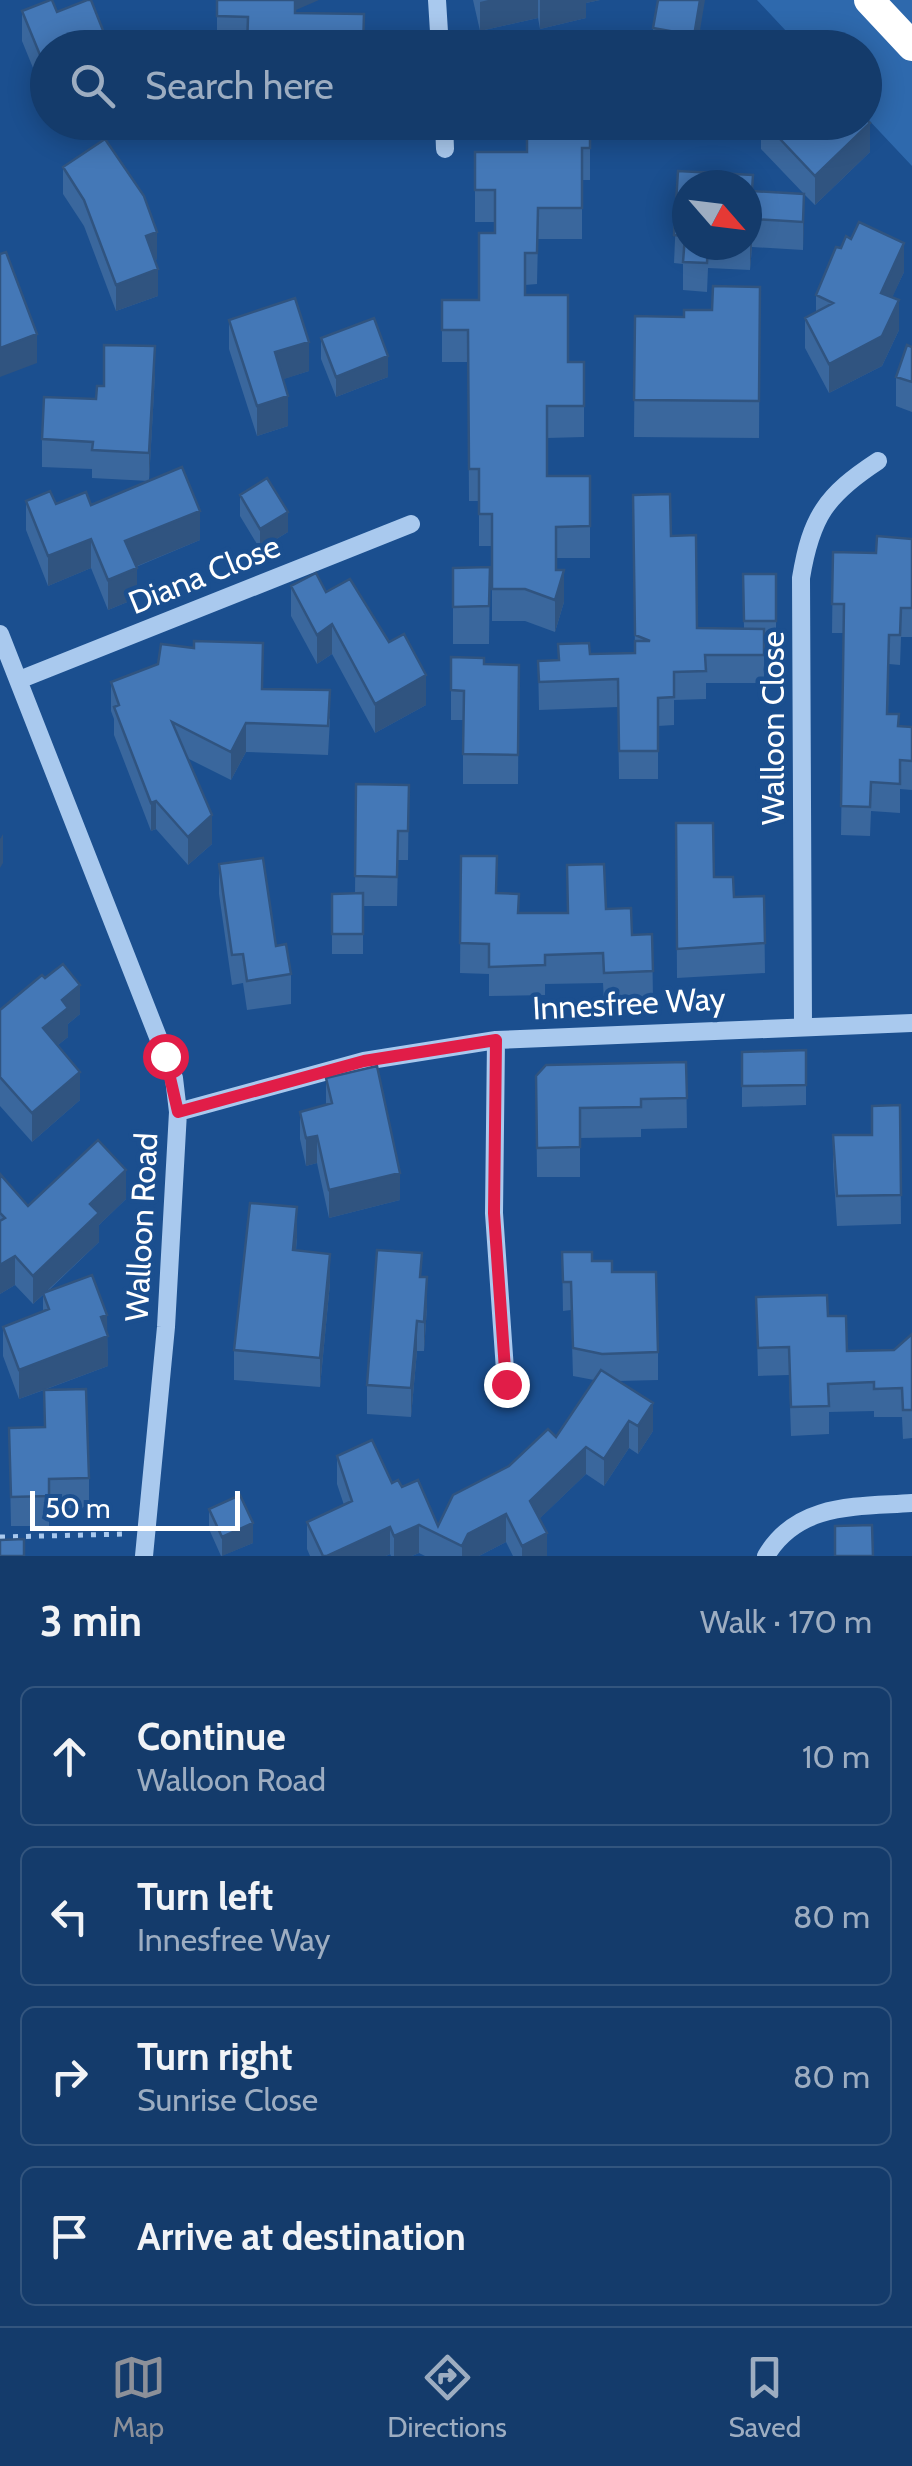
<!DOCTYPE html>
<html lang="en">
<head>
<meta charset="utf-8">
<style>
  body { margin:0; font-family:Cabin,sans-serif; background:#214673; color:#f1f3f6 }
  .compass { position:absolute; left:672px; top:170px; width:90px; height:90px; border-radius:50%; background:#143b6b; box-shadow:0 5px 25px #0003; rotate:118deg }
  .scale { position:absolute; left:30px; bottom:25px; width:210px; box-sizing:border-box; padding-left:10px; border:5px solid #fff; border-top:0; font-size:28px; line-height:35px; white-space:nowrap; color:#fff; -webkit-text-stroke:8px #1b4f8f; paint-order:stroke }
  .stop { position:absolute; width:30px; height:30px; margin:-22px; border:8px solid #e11d48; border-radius:50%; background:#fff }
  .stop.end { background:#e11d48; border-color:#fff; box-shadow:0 2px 10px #0008 }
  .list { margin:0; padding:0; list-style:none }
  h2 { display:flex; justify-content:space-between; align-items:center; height:130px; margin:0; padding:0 40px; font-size:42px }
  h2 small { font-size:32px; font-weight:400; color:#9dadc1 }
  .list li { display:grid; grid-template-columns:65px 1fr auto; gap:30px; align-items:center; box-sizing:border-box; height:140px; margin:0 20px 20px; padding:0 20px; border:2px solid #33557e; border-radius:15px }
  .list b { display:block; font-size:38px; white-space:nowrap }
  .list p { margin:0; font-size:32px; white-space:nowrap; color:#9dadc1 }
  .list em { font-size:32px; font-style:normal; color:#9dadc1 }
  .icon { flex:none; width:55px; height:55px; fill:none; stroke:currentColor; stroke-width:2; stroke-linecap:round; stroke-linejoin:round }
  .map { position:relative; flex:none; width:912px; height:1556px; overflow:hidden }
  .search { position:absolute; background:#143b6b; box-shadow:0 5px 25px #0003; left:30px; right:30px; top:30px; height:110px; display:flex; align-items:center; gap:25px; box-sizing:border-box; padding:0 35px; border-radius:55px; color:#9dadc1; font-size:38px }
  .sheet { height:770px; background:#143b6b }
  nav { display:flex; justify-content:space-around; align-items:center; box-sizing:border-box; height:140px; border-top:2px solid #33557e; background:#143b6b; font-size:28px; color:#9dadc1 }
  nav a { display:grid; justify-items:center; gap:5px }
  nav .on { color:#8c9099 }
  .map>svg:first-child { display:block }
</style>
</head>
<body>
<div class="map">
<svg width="912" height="1556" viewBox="0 0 912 1556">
  <rect width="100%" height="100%" fill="#1b4f8f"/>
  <path fill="#2e69ad" d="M757 0H912V166L865 116 864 48 801 47Z"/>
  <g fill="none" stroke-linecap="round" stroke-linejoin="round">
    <path stroke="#a9c9ee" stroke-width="5" stroke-dasharray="5 8" stroke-linecap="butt" d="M0 1537 127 1534"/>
    <path stroke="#a9c9ee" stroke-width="18" d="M437 0 440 48
      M444 122 445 149
      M0 634 174 1078 178 1112 166 1327 144 1556
      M19 680 411 524
      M803 1025 801 578C811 517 826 495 878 461
      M496 1040 494 1213 506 1384
      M178 1112 364 1061 496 1040 912 1023
      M766 1556C798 1502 857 1507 912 1503"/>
    <path stroke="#fff" stroke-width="30" d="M869 0 912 46"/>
  </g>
  <path fill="#3a679d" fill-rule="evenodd" d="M217 0 296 10V13L364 47 217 48Z
    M473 0H600L586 3V18L540 29 538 18 480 31Z
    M22 11 57 12 110 48H48L40 85 22 41Z
    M653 28 700 31 713 48H653Z
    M864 117 870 123V152L815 205 804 194 803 250 752 247 750 270 708 268 707 292 683 290V264L674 263 678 171 753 175V191L804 194 761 149V122H864ZM687 185H747V245H687Z
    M245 122H362V126L307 124 306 136 245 137Z
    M590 122V180H582V239H538L537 284 525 285V295L568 362H584V437L547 438V476H590V558H556V570L564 602 555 632 525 621H492V546H479V501H469L468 362H442V300H479L495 233V222H475V152H527Z
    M63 167 157 259 155 260 158 296 116 311 84 226 63 194Z
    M904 272 892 297 899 330 882 366 829 393 805 348V318L816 312V295Z
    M760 287 759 438 634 437 635 316 684 317 712 310Z
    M229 320 309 371 283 379 288 426 257 436 229 349Z
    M321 338 388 377 336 397 321 359Z
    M912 347V412L896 406V377Z
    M155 374 149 481 92 478V469L42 467V439L96 399 104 386Z
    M240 495 288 532 260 549 240 516Z
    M633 495 671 536 697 628 744 629 743 574H776V641H764V683H706V699L674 700V725L658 726V779H619L618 707 539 710 538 661 558 660 590 654 635 653Z
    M26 501 56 504 91 505 200 540 136 567 137 598 108 610 91 568 48 586 26 530Z
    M912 539V637H901L900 665 889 664 888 714 899 726 912 727V790L900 789V813L871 811 870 836 841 835 844 633H832L833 552 876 553Z
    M490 567 489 644H453V568Z
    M291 586 326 592 426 705 375 733 332 654 317 664 291 616Z
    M451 657 484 664 519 665 518 784H463V720H451Z
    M111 682 262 689 330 719 328 755 246 752 231 780 187 758 212 844 188 865 156 829 151 831 114 735V719L111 711Z
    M356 784 409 785 408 860H398L397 906H363V954H332V894H355Z
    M676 823 714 877 734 897 764 896 765 973 677 978Z
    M461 856 496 893 519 913H567V865L632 935 652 934 653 1000 604 1002 603 983 545 984V995L489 996V974L460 973Z
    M219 864 276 946 291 974V1004L247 1010 243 983 232 985 219 894Z
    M0 1010 80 1014 68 1024V1037L58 1045 80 1100 32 1142 0 1106Z
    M806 1050V1105L742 1107V1052Z
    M686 1062 687 1128 641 1129V1137L580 1138V1177H537L536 1076Z
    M326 1078 400 1200 329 1218 317 1163 306 1166 300 1139V1112L326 1105Z
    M900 1105 901 1224 837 1226 833 1165V1135H872Z
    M0 1174 28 1206 126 1199 99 1225V1242L47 1292 107 1333 108 1366 44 1390 89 1478V1508L49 1509V1526H11L9 1428 44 1427V1390L19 1399 3 1356V1327L43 1312V1295L33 1304 15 1285 0 1294Z
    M297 1237 296 1251 330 1283 320 1387 234 1380V1350Z
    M562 1252 592 1261 612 1272 658 1352V1380L619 1381 653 1431 638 1454 629 1448 604 1486 586 1474 539 1519 547 1556H513L506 1542 479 1556H425L419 1553 412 1556H391L390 1554 386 1556H310L307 1549V1522L344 1505 337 1484V1456L402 1487 438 1526 509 1466 556 1437 594 1380 573 1376 571 1310 563 1311Z
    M422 1277 427 1307 424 1351H417L411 1417 367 1414V1385Z
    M756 1297 828 1316 847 1351 894 1350 912 1334V1438L903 1439 902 1417H874V1411L829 1412V1434L791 1436 789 1375 758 1376Z
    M209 1509 253 1543 221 1556 209 1529Z"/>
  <path fill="#305480" d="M295 0H319L296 10 295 46Z
    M488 0H538V18L480 31V2Z
    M540 0H600L586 3V18L540 29Z
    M700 0H705L697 48 695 30Z
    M48 52V82L40 85V55Z
    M870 123V152L815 205V176Z
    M804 194V222L803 250V222Z
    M752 219V247L750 270V242Z
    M157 232V259L146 263V236Z
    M904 243V272L881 322V293Z
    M158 269V296L116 311V285Z
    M899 300V330L882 366 829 393V364Z
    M37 334V363L0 377V348Z
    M309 342V371L275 382V352Z
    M155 346V374L149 481V453Z
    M388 356V377L336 397V377Z
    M288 396V426L257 436V406Z
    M200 511V540L125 571V541Z
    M288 512V532L260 549V529Z
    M91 539V568L48 586V556Z
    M137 568V598L108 610V580Z
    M564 570V602L555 632V600Z
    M332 624V654L317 664V635Z
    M426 675V705L375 733V704Z
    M246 723V752L231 780V752Z
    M156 801V829L151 831V803Z
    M212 815V844L188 865V837Z
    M3 834V863L0 868V839Z
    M80 985V1014L68 1024V1037L43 1057V1028L62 1000Z
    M80 1072V1100L32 1142V1113Z
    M317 1136V1163L306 1166V1138Z
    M126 1170V1199L99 1225V1242L33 1304V1276L90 1204Z
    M400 1173V1200L329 1218V1190Z
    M297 1207V1237L293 1280V1250Z
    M330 1254V1283L320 1387V1358Z
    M15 1256V1285L0 1294V1265Z
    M427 1277V1307L424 1351V1322Z
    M107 1315 108 1366 19 1399V1370L101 1317Z
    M417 1321V1351L411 1417V1388Z
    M653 1403V1431L638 1454V1426Z
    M629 1421V1448L604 1486V1459Z
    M586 1447V1474L530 1528V1501Z
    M506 1514V1542L479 1556H462V1546L468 1534Z
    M253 1523V1543L222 1556V1537Z
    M419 1525V1553L412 1556H394V1536Z
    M390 1527V1554L386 1556H327Z
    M547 1533V1556H522V1546Z"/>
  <path fill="#4478b7" stroke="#305480" stroke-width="2.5" d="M50 0H52L57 12 87 0H91L110 48H67L66 45 59 48H48V52L40 55 22 11Z
    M217 0H295V13L364 14 363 48H247L248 17 217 16Z
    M658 0H700L695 30 713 33 710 48H667L670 31 653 28Z
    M864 117 870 123 815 176 764 122H864Z
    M527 122H590V148H582V208H538L537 253H525V295H568V362H584V406H547V476H590V526L556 527V570H564L555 600 525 589H492V514H479V469H469L468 330H442V300H479V233H495V190H475V152H527Z
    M105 139 144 196 157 232 146 236 158 269 116 285 84 200 63 167Z
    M678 171 753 175 752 191 804 194 803 222 752 219 750 242H747V185H687V245H708L707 263 683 262 685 236 674 235Z
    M859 222 904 243 881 293 899 300 882 336 829 364 805 318 833 303 816 295 836 247 841 248 846 236 851 239Z
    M6 252 37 334 0 348V254Z
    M713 286 760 287 759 401 634 400 635 316 684 317V310H712Z
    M295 298 309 342 275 352 288 396 257 406 229 320Z
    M374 318 388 356 336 377 321 338Z
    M104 345 155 346 149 453 92 450 93 442 42 439 44 397 96 399 97 386H104Z
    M907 345 912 347V382L896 377Z
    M182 467 200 511 125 541 137 568 108 580 91 539 48 556 26 501 50 491 56 504 86 492 91 505Z
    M267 478 288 512 260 529 240 495Z
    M670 494 671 536 696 535 697 628 764 629V655H705L706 671 674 672V697L658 698V751H619L618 679 539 682 538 661 559 660 558 644 589 643 590 654 635 653V641H650L635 635 633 495Z
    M877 536 912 539V608H901L900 635H889L887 714H899L898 726 912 727V761L900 760V784L871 782 870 807 841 806 844 604H832L833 552 876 553Z
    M490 567 489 606 453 607V568Z
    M316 573 326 592 350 579 389 642 404 634 426 675 375 704 332 624 317 635 291 586Z
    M743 574H776V621H744Z
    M194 641 263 643 262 689 330 690 328 726 246 723 231 752 172 722 212 815 188 837 156 801 151 803 114 707 119 705 111 682 158 664 161 644 194 648Z
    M451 657 484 658V664L519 665 518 755 463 754 464 691 451 690Z
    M356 784 409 785 408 831H398L397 877 355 876Z
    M676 823H713L714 877H733L734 897 764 896 765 943 677 949Z
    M461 856H497L496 893 519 894 518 913H568L567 865 604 864 606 909 631 908 632 935 652 934 653 971 604 973 603 953 545 955V965L489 967V944L460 943Z
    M263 858 276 946 286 944 291 974 247 981 243 954 232 955 219 864Z
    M363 893V934H332V894Z
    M63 964 80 985 62 1000 68 1008 43 1028 80 1072 32 1113 0 1077V1010L42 975 45 978Z
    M806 1050V1085L742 1086V1052Z
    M686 1062 687 1098 641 1099V1107L580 1108V1147L537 1148 536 1076 546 1065Z
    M377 1066 400 1173 329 1190 317 1136 306 1138 300 1112 332 1103 326 1078Z
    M900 1105 901 1195 837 1196 833 1135H872V1106Z
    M98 1140 126 1170 90 1204 99 1213 33 1276 15 1256 0 1265V1221L5 1218 0 1213V1174L28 1206Z
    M250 1203 297 1207 293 1250 330 1254 320 1358 234 1350Z
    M377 1250 422 1253 420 1277H427L424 1322 417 1321 411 1388 367 1385Z
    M562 1252H592V1261H612V1272H656L658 1352 602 1354 573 1348 571 1282H563Z
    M92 1275 107 1315 101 1317 108 1336 19 1370 3 1327 49 1309 43 1293Z
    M827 1295 828 1316H846L847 1351 894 1350 912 1334V1410H903L902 1388 874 1389V1382L828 1384 829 1406 791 1407 789 1347 758 1348 756 1297Z
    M601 1370 653 1403 638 1426 629 1421 604 1459 586 1447 530 1501 547 1533 522 1546 506 1514 468 1534 462 1546 419 1525 394 1536 390 1527 327 1556H323L307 1522 352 1501 337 1456 372 1440 392 1483 398 1480 402 1487 418 1480 438 1526 453 1495 509 1466 548 1429 556 1437Z
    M86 1389 89 1478 49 1479V1496L11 1497 9 1428 45 1427 44 1390Z
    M240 1495 253 1523 222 1537 209 1509Z
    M872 1525 873 1556H835V1526Z
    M24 1539V1556H0V1540Z"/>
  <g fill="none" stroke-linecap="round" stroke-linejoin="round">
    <path stroke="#e11d48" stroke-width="12" d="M165 1056 178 1112 364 1061 496 1040 494 1213 506 1384"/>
  </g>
  <g text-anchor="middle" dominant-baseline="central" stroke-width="9" stroke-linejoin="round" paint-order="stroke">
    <g font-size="32" fill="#fff" stroke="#1b4f8f">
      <text transform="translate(204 574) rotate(-22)">Diana Close</text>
      <text transform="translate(772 728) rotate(-90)">Walloon Close</text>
      <text transform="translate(629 1003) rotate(-3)">Innesfree Way</text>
      <text transform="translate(141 1227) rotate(-87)">Walloon Road</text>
    </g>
  </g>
</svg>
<svg class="compass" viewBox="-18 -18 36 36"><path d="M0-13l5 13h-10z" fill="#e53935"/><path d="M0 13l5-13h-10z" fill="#9dadc1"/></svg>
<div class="scale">50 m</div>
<div class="stop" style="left:165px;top:1056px"></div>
<div class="stop end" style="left:506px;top:1384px"></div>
<div class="search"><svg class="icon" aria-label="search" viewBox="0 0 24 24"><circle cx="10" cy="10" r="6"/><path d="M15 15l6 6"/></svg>Search here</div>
</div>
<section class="sheet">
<h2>3 min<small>Walk · 170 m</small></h2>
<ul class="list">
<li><svg class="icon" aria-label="ahead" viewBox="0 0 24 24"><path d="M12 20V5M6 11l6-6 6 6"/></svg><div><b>Continue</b><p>Walloon Road</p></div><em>10 m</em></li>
<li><svg class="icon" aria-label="left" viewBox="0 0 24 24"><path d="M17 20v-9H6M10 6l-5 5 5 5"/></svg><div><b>Turn left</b><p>Innesfree Way</p></div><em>80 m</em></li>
<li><svg class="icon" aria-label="right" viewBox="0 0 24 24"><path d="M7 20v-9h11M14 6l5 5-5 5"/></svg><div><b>Turn right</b><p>Sunrise Close</p></div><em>80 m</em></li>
<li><svg class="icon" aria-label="arrive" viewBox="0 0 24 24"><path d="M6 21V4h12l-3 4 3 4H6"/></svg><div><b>Arrive at destination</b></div></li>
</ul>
</section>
<nav>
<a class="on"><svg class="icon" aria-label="map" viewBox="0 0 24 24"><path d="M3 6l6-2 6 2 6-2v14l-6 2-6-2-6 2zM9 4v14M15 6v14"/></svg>Map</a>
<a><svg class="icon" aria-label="directions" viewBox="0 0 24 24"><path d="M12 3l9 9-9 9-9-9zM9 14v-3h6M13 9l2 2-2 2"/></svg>Directions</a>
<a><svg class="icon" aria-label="saved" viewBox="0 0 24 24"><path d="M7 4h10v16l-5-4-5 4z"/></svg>Saved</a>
</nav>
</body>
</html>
